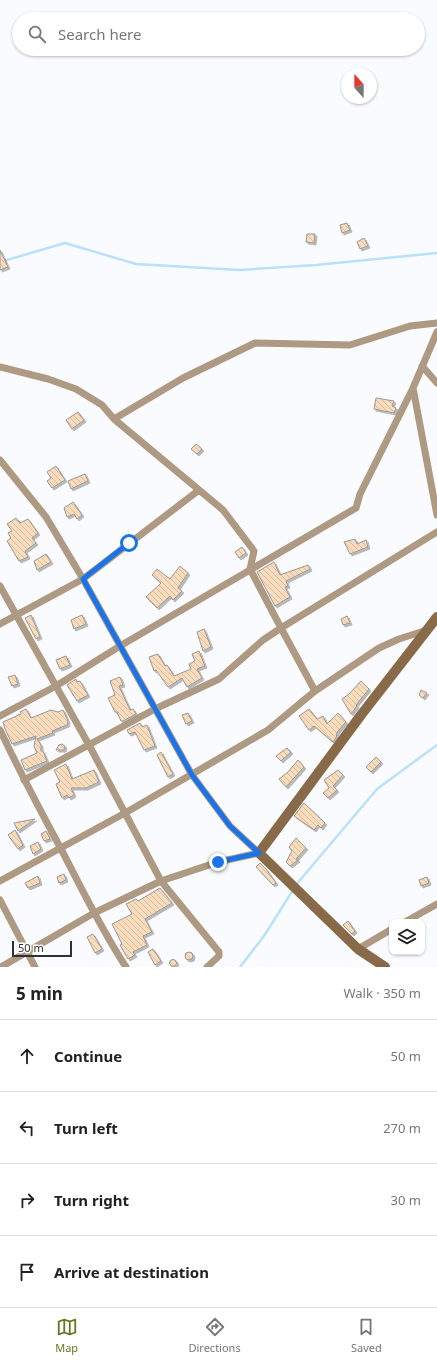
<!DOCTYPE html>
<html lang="en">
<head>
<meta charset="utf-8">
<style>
  body { margin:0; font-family:"Noto Sans",sans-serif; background:#f6f6f6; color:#222 }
  .controls { position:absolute; right:12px; bottom:12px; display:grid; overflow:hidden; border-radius:8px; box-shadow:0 1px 3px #0004 }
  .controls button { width:36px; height:36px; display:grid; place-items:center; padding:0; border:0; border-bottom:1px solid #e0e0e0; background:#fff; color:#222; font:20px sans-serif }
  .compass { position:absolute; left:341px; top:68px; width:36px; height:36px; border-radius:50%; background:#fff; box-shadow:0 1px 3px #0004; rotate:339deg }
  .scale { position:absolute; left:12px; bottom:10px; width:60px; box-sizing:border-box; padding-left:4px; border:2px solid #2f3031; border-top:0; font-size:11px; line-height:14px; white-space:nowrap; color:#2f3031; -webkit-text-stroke:3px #fff; paint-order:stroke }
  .stop { position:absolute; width:12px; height:12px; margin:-9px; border:3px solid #1a73e8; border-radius:50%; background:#fff }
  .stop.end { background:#1a73e8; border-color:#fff; box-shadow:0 1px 4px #0008 }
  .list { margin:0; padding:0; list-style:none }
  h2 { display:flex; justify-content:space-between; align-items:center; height:52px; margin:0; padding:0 16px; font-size:17px }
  h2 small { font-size:13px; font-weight:400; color:#767676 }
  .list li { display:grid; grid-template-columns:26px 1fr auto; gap:12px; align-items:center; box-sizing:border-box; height:72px; padding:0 16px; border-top:1px solid #e0e0e0 }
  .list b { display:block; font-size:15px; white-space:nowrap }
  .list em { font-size:13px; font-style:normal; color:#767676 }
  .icon { flex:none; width:22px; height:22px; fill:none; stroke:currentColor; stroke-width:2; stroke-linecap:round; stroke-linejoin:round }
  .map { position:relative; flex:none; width:437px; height:967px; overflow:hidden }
  .search { position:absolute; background:#fff; box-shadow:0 1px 3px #0004; left:12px; right:12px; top:12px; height:44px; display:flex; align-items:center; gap:10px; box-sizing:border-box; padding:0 14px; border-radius:22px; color:#767676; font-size:15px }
  .sheet { height:340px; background:#fff }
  nav { display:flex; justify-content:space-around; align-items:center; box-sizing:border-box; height:56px; border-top:1px solid #e0e0e0; background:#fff; font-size:11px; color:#767676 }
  nav a { display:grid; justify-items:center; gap:2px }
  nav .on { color:#677724 }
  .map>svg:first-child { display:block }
</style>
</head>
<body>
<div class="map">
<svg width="437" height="967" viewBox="0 0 437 967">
  <defs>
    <pattern id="building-back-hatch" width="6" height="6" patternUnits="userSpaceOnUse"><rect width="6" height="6" fill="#fadcbc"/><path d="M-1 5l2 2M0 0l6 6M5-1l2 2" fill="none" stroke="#d7bda2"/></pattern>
    <filter id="shadow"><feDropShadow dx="2" dy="2" stdDeviation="0" flood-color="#0004"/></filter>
  </defs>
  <rect width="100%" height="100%" fill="#fafbfe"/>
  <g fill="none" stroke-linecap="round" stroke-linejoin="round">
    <path stroke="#bae1fa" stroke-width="2.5" d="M0 262 65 243 136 264 240 270 316 265 437 253
      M295 886 377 789 437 745
      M240 967 264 936 293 890"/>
  </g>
  <path fill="url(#building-back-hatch)" stroke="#989693" filter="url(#shadow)" d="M347 223 350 230 342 233 340 225Z
    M307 234H315L314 243 306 242Z
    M364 238 368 246 360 249 357 242Z
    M0 250 8 267 0 270Z
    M376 398 394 401 392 406 396 408 394 413 374 409Z
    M78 412 84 420 72 429 66 420Z
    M196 444 202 449 197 454 191 449Z
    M56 466 65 480 52 488 47 481 51 478 47 472Z
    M85 474 88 481 71 489 68 481Z
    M73 502 82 515 77 519 74 514 67 517 64 508Z
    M16 518 20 523 28 519 38 533 32 538 36 543 25 551 28 557 19 561 7 541 11 538 8 533 12 531 7 524Z
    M355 539 357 544 366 540 368 547 350 554 344 542Z
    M242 547 246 553 239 558 235 552Z
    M46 554 51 562 37 570 34 561Z
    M274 562 280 575 308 565 310 569 286 581 288 586 285 587 290 597 275 606 257 572Z
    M180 566 188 573 178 588 182 591 173 600 170 596 157 608 146 597 161 583 152 575 157 569 170 579Z
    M31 615 40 637 36 639 25 618Z
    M82 615 86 624 74 629 71 620Z
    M347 616 350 623 343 625 341 619Z
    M204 629 211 647 203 651 197 632Z
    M199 651 205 666 197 669 202 678 187 687 182 678 168 687 156 670 154 671 149 657 158 654 165 666 167 665 174 676 191 669 189 664 195 661 192 654Z
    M66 656 70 665 60 669 56 660Z
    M15 675 18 684 12 686 8 677Z
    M120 677 123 685 119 686 130 710 133 709 136 714 123 721H121L117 712H115L108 698 115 695 110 681Z
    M76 679 77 682 80 681 88 695 77 701 67 685Z
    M361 681 369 689 356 705 357 706 351 714 342 699 349 694Z
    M421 690 427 693 423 698 419 695Z
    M26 709 31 718 51 710 58 712 63 710 68 721 67 725 52 731 53 733 37 739 41 745V751H43L47 761 25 770 21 760 37 753 34 746 36 736 12 744 5 729 3 722 21 714 20 712Z
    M309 709 317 719 323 716 327 724 338 713 346 722 338 731 336 735 337 736 333 742 314 726 309 730 299 716Z
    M188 713 192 721 186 724 182 715Z
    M140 723 142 727 147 725 155 746 144 750 135 732 129 734 127 730Z
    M62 744 65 746 64 750H56L59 745Z
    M287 748 291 752 281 761 276 756Z
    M161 752 173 774 168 777 157 755Z
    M376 757 381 762 371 772 366 767Z
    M298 760 304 767 286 787 279 779 288 772Z
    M66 764 72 779 94 770 99 782 86 788H71L74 795 69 798 67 795 62 798 56 784 60 782 54 770Z
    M338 770 343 775 333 786 337 790 328 798 323 793 329 788 324 780Z
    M304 803 325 823 321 828 318 825 314 830 294 816Z
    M35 819 18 831 14 823Z
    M15 830 23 845 18 849 8 835Z
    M46 831 50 839 44 841 41 834Z
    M296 838 306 848 296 859 298 860 290 866 286 862 292 851 289 847Z
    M38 842 41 849 33 854 30 846Z
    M260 863 266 869 276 883 273 885 256 867Z
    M64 874 66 880 59 883 57 877Z
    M38 876 40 883 28 888 25 883Z
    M427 877 429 883 421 886 419 880Z
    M160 888 172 903 145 919 152 932 143 936 147 945 133 952 135 955 128 959 120 945 122 944 112 924 132 914 126 904 136 899 138 901Z
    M348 921 355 931 352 934 343 925Z
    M93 934 102 949 95 953 87 937Z
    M153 949 161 961 155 965 148 952Z
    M185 956a4 4 0 1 1 8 0a4 4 0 1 1-8 0Z
    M169.5 963a3.5 3.5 0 1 1 7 0a3.5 3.5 0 1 1-7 0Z"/>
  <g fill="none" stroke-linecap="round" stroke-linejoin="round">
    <path stroke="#ae9983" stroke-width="7" d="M422 366 437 383
      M0 367 48 379 76 389 102 405 114 419 223 510 254 551 250 569 281 628 437 532
      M413 388 437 515
      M114 419 183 378 255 343 350 345 410 326 437 323
      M0 460 46 517 83 579 192 775 230 826 259 853
      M0 586 89 745 161 881 219 952V956L207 967
      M0 624 83 579 199 490
      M0 716 56 686 120 646 356 508 360 494 413 388 437 332
      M0 730C19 770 40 810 61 849 82 889 101 929 126 967
      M24 780 155 709 219 679 263 640 281 628 315 691
      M0 881 125 813 268 730 315 691 379 648 399 639 427 630
      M0 900 35 967
      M405 922 437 904
      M358 949 392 929
      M1 967 94 913 161 881 218 862 259 853"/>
    <path stroke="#886a49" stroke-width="10" d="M385 967 358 949 259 853 361 715 437 617"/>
  </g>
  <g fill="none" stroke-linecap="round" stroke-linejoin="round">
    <path stroke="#1a73e8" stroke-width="5" d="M129 543 83 579 192 775 230 826 259 853 218 862"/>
  </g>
</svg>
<div class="controls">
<button><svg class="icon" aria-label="layers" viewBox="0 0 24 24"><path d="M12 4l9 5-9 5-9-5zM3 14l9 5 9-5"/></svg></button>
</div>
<svg class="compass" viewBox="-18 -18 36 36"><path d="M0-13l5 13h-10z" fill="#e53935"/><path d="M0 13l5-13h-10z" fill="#767676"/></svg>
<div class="scale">50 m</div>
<div class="stop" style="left:129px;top:543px"></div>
<div class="stop end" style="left:218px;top:862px"></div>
<div class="search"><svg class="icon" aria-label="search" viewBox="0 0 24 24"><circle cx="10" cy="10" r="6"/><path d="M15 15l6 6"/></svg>Search here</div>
</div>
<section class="sheet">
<h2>5 min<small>Walk · 350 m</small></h2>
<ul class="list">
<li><svg class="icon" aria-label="ahead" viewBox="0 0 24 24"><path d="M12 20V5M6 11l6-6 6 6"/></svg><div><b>Continue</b></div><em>50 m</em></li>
<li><svg class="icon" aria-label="left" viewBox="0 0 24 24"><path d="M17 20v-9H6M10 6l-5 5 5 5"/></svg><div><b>Turn left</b></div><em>270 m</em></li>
<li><svg class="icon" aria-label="right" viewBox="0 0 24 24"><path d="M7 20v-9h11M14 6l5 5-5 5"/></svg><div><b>Turn right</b></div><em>30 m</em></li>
<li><svg class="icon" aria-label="arrive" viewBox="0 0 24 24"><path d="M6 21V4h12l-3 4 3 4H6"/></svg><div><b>Arrive at destination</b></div></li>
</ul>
</section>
<nav>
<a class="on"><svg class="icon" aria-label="map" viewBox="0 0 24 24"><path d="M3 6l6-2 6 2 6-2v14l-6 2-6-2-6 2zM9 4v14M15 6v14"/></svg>Map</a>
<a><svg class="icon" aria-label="directions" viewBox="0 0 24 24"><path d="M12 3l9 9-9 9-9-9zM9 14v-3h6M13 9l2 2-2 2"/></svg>Directions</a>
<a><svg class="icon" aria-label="saved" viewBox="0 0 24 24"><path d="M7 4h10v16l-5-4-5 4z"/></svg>Saved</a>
</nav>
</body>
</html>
